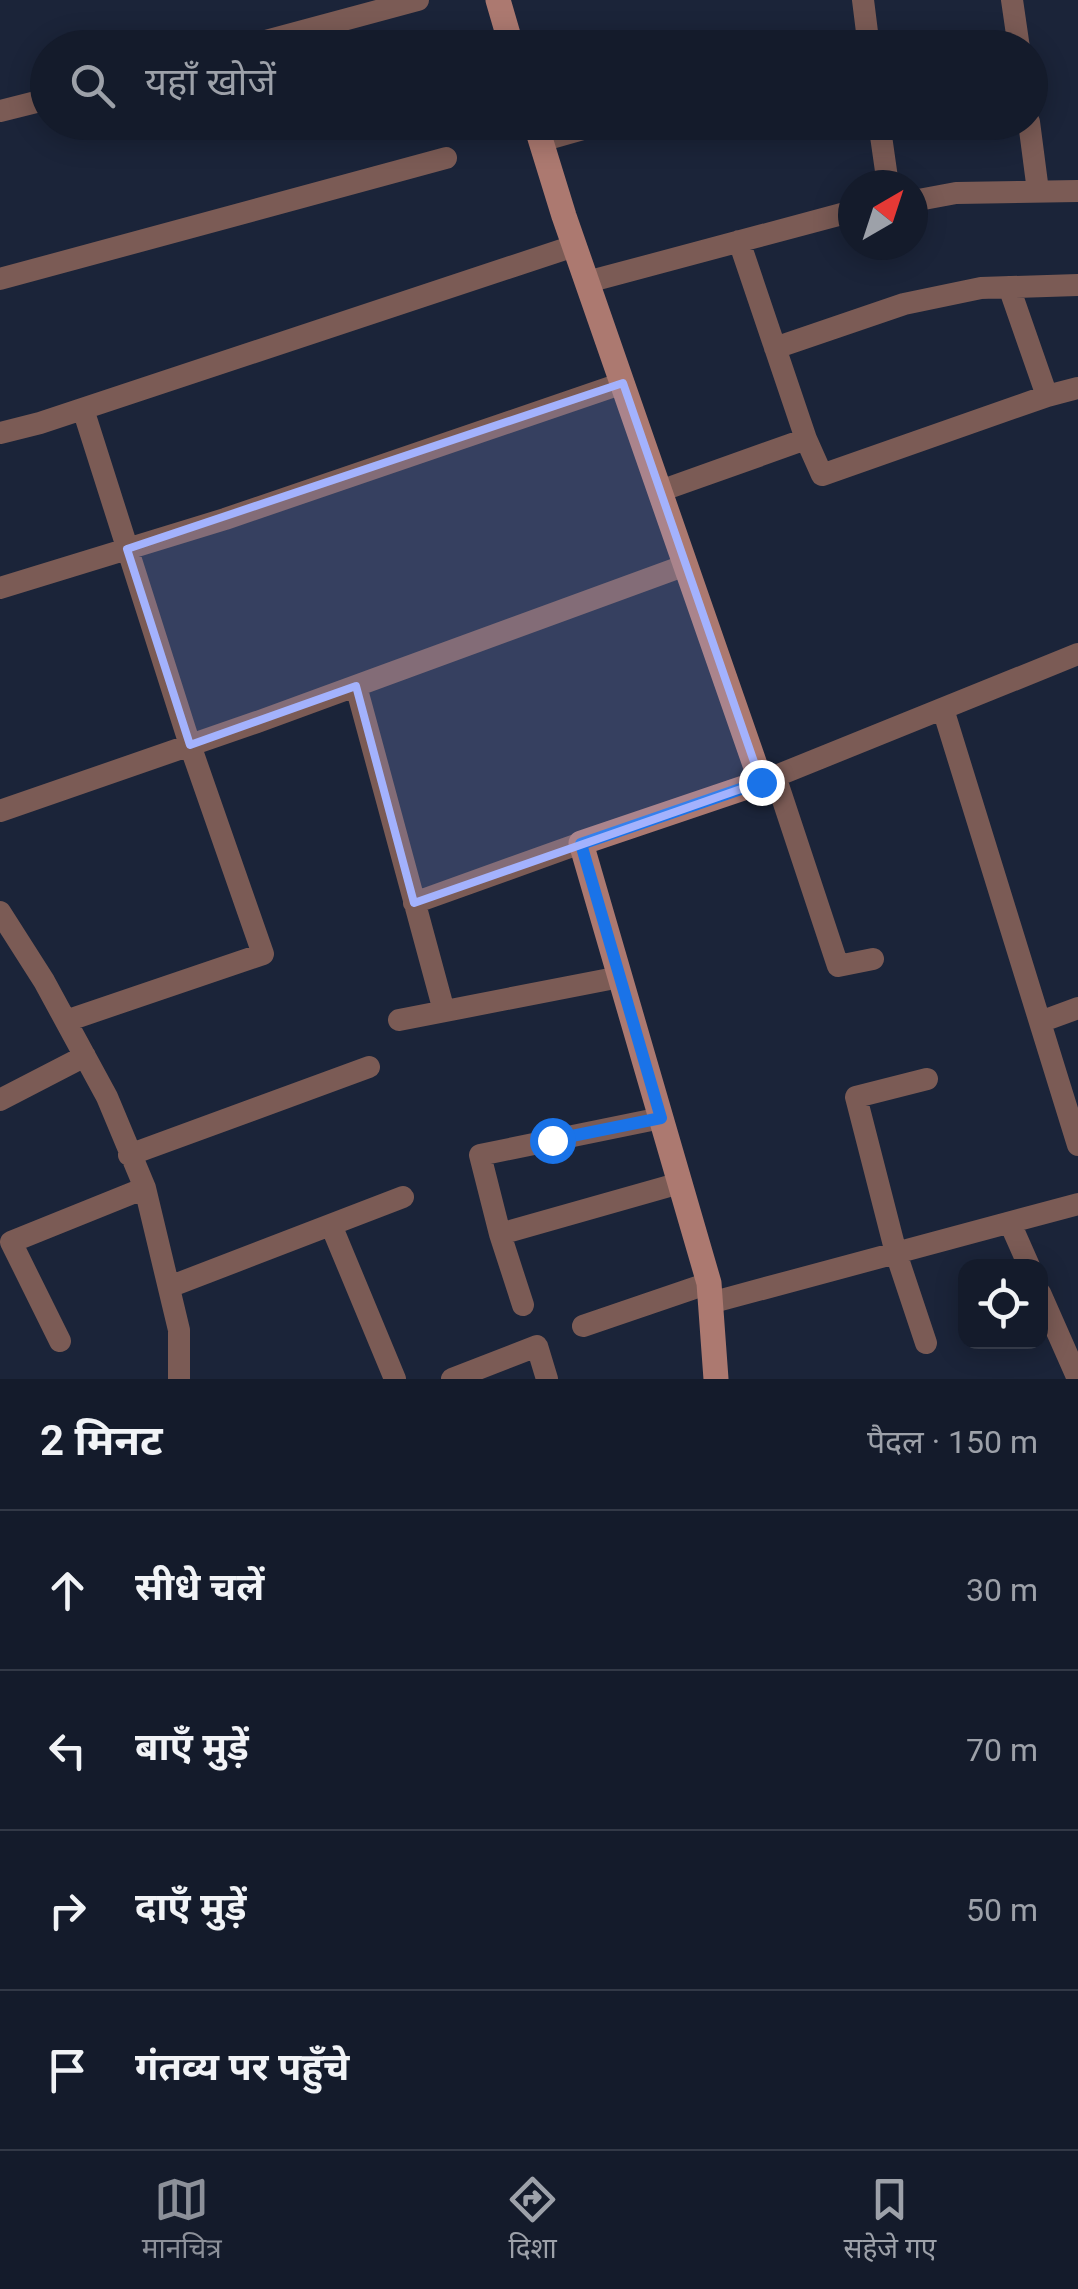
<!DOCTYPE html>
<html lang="hi">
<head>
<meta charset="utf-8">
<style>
  body { margin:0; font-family:Roboto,"Noto Sans Devanagari",sans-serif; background:#1d2433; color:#f1f3f6 }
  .controls { position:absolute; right:30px; bottom:30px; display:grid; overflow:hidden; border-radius:20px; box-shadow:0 5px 25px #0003 }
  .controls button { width:90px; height:90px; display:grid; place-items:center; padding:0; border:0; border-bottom:2px solid #333947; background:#141b2b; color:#f1f3f6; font:50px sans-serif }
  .compass { position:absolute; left:838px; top:170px; width:90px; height:90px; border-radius:50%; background:#141b2b; box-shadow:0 5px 25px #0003; rotate:39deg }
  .stop { position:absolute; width:30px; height:30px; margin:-22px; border:8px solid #1a73e8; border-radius:50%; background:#fff }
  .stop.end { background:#1a73e8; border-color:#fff; box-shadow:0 2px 10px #0008 }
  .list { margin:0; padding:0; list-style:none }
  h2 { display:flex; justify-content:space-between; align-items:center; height:130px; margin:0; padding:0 40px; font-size:42px }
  h2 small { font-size:32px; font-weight:400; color:#9da1a9 }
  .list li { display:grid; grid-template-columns:65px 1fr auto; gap:30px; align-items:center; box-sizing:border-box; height:160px; padding:0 40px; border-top:2px solid #333947 }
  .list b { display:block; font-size:38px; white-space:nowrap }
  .list em { font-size:32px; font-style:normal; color:#9da1a9 }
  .icon { flex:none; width:55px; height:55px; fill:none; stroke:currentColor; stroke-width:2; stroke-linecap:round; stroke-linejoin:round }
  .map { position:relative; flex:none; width:1078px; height:1379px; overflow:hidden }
  .search { position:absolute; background:#141b2b; box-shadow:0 5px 25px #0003; left:30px; right:30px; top:30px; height:110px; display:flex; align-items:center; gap:25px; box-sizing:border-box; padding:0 35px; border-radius:55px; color:#9da1a9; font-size:38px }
  .sheet { height:770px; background:#141b2b }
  nav { display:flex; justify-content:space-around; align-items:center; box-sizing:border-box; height:140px; border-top:2px solid #333947; background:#141b2b; font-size:28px; color:#9da1a9 }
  nav a { display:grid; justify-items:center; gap:5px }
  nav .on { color:#8c9099 }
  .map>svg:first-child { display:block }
</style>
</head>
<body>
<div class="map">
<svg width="1078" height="1379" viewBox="0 0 1078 1379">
  <rect width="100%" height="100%" fill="#1b2439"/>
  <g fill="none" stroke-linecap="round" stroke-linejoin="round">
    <path stroke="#7b5b55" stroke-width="22" d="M863 0 869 48
      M1012 0 1019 48
      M240 48 418 0
      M0 111 48 99
      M879 122 888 185
      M1029 122 1038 191
      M541 141 608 122
      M913 201 956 193 1078 191
      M739 241 806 439 822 475 1047 396 1078 388
      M0 279 446 158
      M587 282 853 211
      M1009 287 1047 396
      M775 348 904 304 981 288 1078 285
      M0 433 40 423 574 246
      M660 491 806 439
      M0 588 225 519 623 383
      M356 686 444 1011
      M943 709 1078 1145
      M775 776 838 966 873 959
      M761 782 1078 654
      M0 811 257 722 686 565
      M414 903 581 843
      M0 912 44 981 107 1097 145 1188 179 1330V1379
      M399 1020 620 977
      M66 1021 263 954 190 745 83 409
      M1040 1022 1078 1008
      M0 1100 85 1056
      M661 1118 480 1155 500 1234 680 1183
      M129 1155 369 1067
      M1010 1223 1029 1266
      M331 1225 395 1379
      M500 1234 523 1305
      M169 1287 403 1197
      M1040 1293 1078 1379
      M710 1303 1078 1204
      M583 1326 709 1283
      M60 1341 11 1242 145 1188
      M926 1343 896 1253 856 1097 927 1079
      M452 1379 537 1346 547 1379"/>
    <path stroke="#ac7970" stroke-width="25" d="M498 0 512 48
      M535 122 564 216 761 782 581 843 709 1283 716 1379"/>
  </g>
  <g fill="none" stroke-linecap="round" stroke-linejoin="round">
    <path stroke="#1a73e8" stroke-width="12" d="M552 1140 661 1118 581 844 761 782"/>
  </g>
  <path fill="#a3b2fd" fill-opacity="0.2" stroke="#a3b2fd" stroke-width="8" stroke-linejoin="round" d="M623 383 761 782 414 903 356 686 190 745 127 549Z"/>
</svg>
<div class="controls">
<button><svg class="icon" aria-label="locate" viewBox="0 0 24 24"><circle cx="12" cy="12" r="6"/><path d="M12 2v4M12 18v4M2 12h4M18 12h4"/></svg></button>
</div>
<svg class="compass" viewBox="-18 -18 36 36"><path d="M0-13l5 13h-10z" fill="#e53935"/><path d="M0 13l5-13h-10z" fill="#9da1a9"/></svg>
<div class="stop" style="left:552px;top:1140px"></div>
<div class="stop end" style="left:761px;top:782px"></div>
<div class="search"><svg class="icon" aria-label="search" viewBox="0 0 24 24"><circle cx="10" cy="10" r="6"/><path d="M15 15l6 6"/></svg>यहाँ खोजें</div>
</div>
<section class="sheet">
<h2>2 मिनट<small>पैदल · 150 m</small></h2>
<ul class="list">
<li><svg class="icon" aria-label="ahead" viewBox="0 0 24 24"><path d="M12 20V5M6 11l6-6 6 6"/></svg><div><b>सीधे चलें</b></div><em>30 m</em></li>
<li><svg class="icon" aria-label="left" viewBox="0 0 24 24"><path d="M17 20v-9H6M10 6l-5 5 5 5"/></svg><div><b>बाएँ मुड़ें</b></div><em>70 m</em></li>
<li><svg class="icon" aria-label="right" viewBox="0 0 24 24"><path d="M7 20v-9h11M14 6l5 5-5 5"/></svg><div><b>दाएँ मुड़ें</b></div><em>50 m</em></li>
<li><svg class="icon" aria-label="arrive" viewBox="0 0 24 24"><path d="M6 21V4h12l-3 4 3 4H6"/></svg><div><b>गंतव्य पर पहुँचे</b></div></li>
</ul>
</section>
<nav>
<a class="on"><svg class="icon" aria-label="map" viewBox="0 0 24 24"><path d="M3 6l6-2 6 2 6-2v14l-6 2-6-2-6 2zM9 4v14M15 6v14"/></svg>मानचित्र</a>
<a><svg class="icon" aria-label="directions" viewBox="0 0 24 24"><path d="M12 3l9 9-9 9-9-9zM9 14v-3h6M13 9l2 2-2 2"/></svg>दिशा</a>
<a><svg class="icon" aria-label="saved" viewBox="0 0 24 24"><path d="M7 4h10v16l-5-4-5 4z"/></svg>सहेजे गए</a>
</nav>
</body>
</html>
